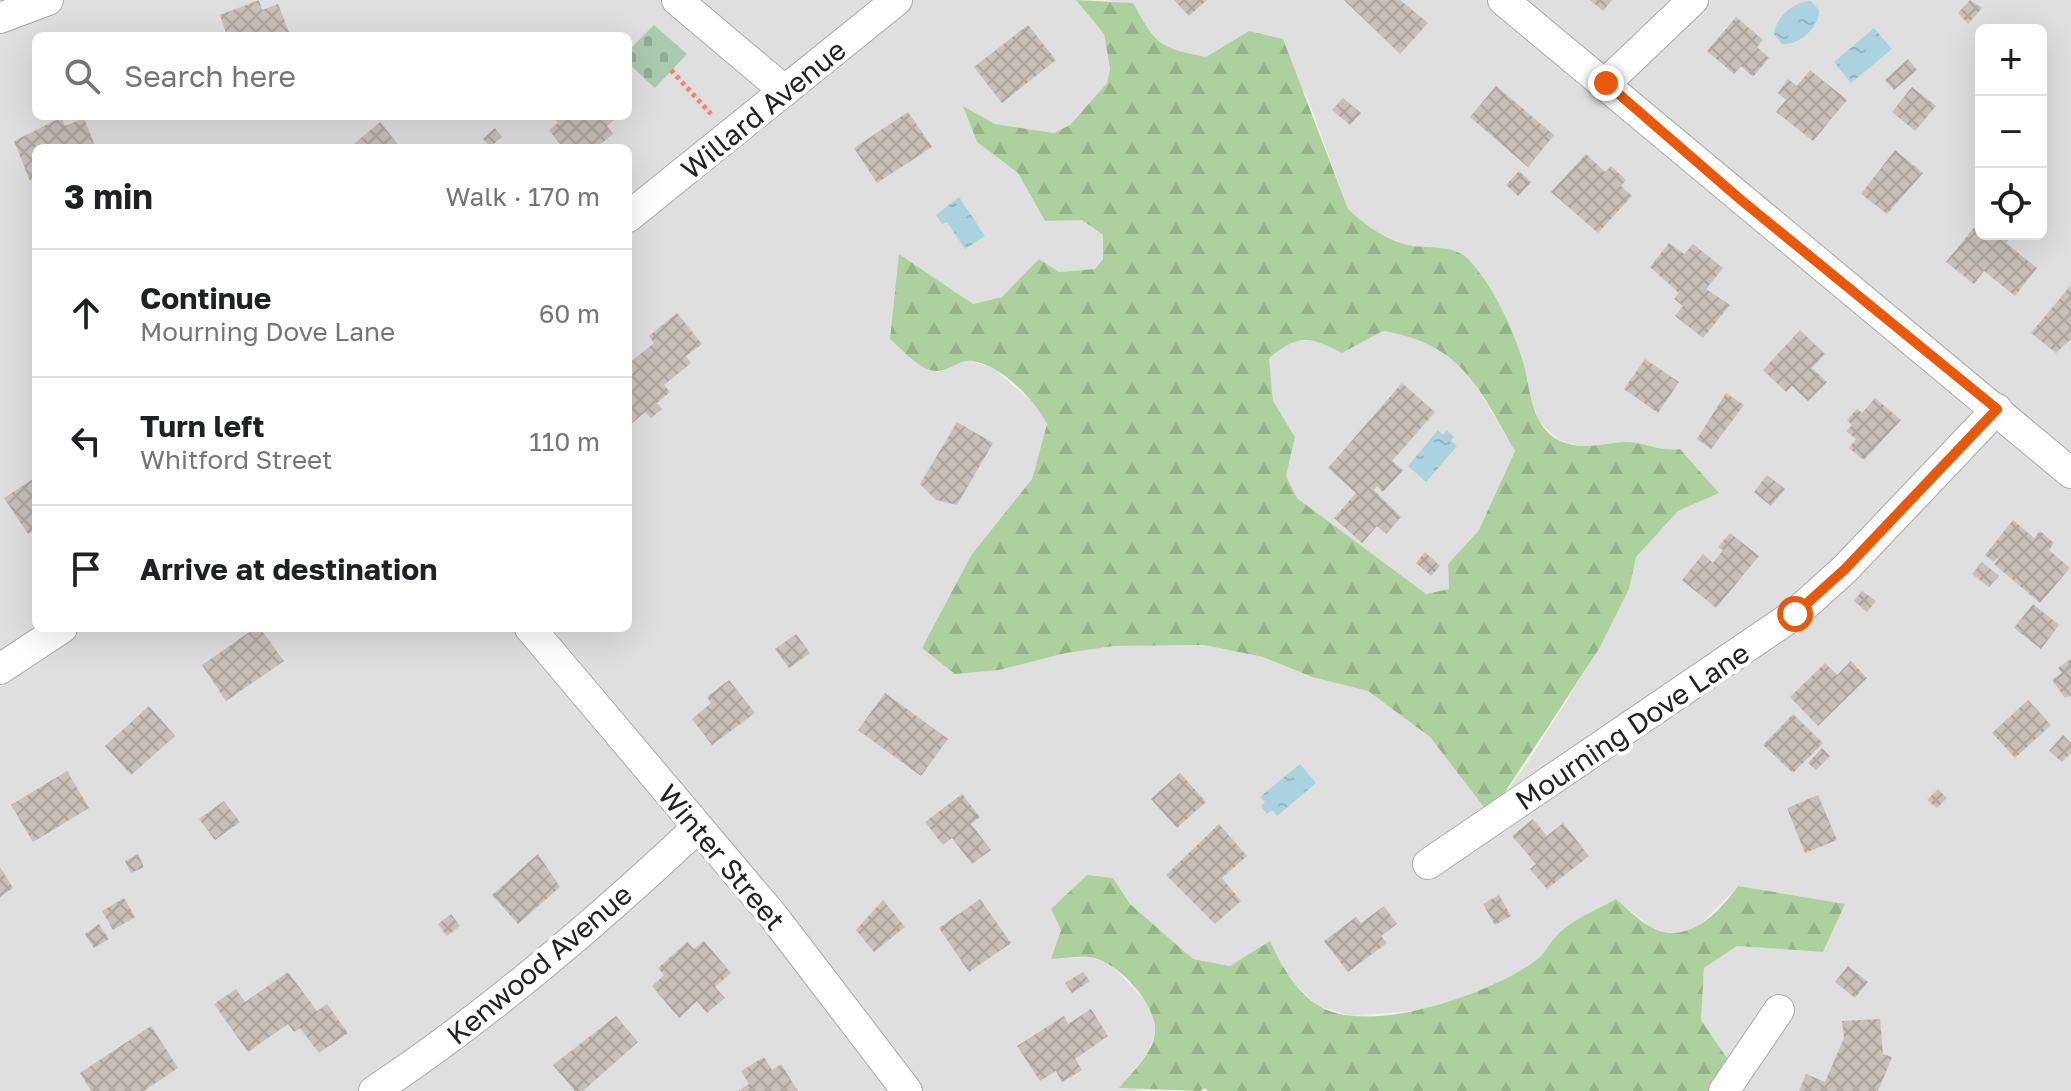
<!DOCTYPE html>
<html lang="en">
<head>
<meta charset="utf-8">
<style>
  body { margin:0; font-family:"Golos Text",sans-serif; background:#f2f2f2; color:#202124 }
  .controls { position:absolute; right:24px; top:24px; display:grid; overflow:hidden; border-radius:12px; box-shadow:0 8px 32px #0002 }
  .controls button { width:72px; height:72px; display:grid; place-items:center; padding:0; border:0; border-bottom:2px solid #e0e0e0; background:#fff; color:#202124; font:40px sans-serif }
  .stop { position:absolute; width:24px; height:24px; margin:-18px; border:6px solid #ea580c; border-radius:50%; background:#fff }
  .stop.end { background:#ea580c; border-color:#fff; box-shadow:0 2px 8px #0008 }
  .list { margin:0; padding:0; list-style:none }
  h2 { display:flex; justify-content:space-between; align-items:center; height:104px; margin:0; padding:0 32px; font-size:34px }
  h2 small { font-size:26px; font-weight:400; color:#757577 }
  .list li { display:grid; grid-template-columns:52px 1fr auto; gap:24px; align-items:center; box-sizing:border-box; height:128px; padding:0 32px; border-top:2px solid #e0e0e0 }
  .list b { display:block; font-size:30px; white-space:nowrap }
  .list p { margin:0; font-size:26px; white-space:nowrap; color:#757577 }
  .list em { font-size:26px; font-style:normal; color:#757577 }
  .icon { flex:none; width:44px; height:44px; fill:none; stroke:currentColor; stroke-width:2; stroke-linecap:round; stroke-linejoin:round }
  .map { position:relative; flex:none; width:2071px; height:1091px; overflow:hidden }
  .search { position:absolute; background:#fff; box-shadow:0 8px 32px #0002; left:32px; top:32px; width:600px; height:88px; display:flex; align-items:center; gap:20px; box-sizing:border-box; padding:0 28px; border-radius:12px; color:#757577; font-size:30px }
  .panel { position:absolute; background:#fff; box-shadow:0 8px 32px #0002; left:32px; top:144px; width:600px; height:488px; border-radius:12px }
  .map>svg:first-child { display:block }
</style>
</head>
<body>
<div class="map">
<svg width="2071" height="1091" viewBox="0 0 2071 1091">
  <defs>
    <pattern id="forest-firs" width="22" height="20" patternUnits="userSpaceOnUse" patternTransform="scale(2)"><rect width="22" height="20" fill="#add19e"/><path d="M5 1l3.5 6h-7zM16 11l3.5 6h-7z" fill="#95b388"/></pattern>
    <pattern id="cemetery-stones" width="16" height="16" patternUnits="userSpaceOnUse" patternTransform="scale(2)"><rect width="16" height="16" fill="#aacbaf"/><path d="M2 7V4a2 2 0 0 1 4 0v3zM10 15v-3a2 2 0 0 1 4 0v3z" fill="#92ae96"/></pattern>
    <pattern id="water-ripples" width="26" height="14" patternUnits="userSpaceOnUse" patternTransform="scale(2)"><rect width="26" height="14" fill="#aad3df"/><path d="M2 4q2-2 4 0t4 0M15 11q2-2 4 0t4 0" fill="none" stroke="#92b5bf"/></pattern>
    <pattern id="building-cross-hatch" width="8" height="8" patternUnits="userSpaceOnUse" patternTransform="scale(2)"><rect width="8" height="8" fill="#c7bfb8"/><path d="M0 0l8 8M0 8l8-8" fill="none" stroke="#aba49e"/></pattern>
  </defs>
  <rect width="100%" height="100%" fill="#f2efe9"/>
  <path fill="#e0dfdf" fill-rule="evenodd" d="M0 0H1076L1104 34 1110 69 1107 83 1070 125 1054 133 995 124 965 107 977 142 1018 173 1045 221 1082 219 1103 235V258L1095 269 1059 272 1039 260 1002 297 973 304 899 255 925 368 937 372 969 360 994 369 1038 407 1047 424 1032 479 972 554 959 582 999 670 1066 653 1114 646 1204 645 1263 657 1312 677 1368 691 1430 737 1490 815 1530 759 1599 649 1629 589 1635 557 1678 511 1719 493 1680 449 1663 451 1629 442 1588 448 1559 440 1539 421 1529 394 1522 357 1493 294 1447 249 1406 245 1368 228 1348 209 1307 96 1249 31 1206 57 1167 49 1148 30 1133 4 1105 0H2071V1091H1729L1739 1076 1701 1020 1704 968 1737 946 1823 952 1844 904 1738 886 1695 930 1671 934 1651 927 1616 899 1560 931 1539 959 1505 981 1435 1009 1351 1016 1318 1006 1290 980 1270 942 1230 966 1193 959 1130 904 1113 878 1061 930 1052 959 1090 957 1110 964 1152 1008 1155 1032 1148 1053 1120 1087 1149 1091H0ZM1981 30H2041V234H1981ZM36 36H628V116H36ZM36 148H628V628H36Z
    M1383 331 1418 337 1465 368 1515 451 1479 530 1448 564 1449 589 1425 594 1297 498 1286 476 1295 437 1273 401 1269 358 1291 341 1317 340 1342 353Z"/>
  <path fill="url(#forest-firs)" fill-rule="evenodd" d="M1076 0 1133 3C1156 45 1160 48 1206 57L1249 31 1283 39 1348 209C1365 225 1382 237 1404 244 1424 250 1453 243 1468 259 1492 284 1510 323 1521 355 1531 384 1528 425 1560 441 1583 451 1603 443 1626 442 1646 442 1658 452 1680 449L1719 493 1678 511 1636 557 1629 589 1599 649 1490 815 1430 737 1368 691 1312 677 1263 657 1204 645 1114 646 1066 653 999 670 955 674 922 648 972 554 1032 479 1047 424C1034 399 1001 365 972 361 960 359 948 372 936 371 920 371 902 349 890 339L899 254 973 304 1002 297 1039 259 1059 272 1095 269 1103 259V235L1082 220 1045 221 1018 173 977 142 963 106 995 124 1054 133 1070 125 1107 83 1110 69 1104 34ZM1383 331C1462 344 1479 388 1515 451L1479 530 1448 564 1449 589 1426 594 1297 498 1286 476 1295 437 1273 401 1269 358C1299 334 1309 336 1342 353Z
    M1087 875 1113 878 1130 904 1193 959 1230 966 1270 941C1282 966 1293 988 1316 1004 1364 1039 1492 993 1535 961 1545 954 1550 942 1559 933 1573 919 1599 909 1616 899 1627 908 1638 920 1651 927 1686 947 1719 913 1738 886L1845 904 1823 952 1737 946 1704 968 1701 1020 1739 1076 1729 1091H1208L1205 1088 1200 1091 1119 1088C1132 1072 1154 1053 1155 1031 1156 1003 1117 960 1089 957 1077 956 1063 959 1051 959L1061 930 1051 909Z"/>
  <path fill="url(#cemetery-stones)" d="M654 25 687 54 655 88 628 63V51Z"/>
  <path fill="url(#water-ripples)" d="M1811 1 1819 10C1820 27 1798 46 1782 44L1774 34C1775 18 1795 0 1811 1Z
    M1874 28 1892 49 1851 83 1834 62Z
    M959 197 985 236 965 249 947 222 942 224 936 215Z
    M1438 430 1443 435 1447 430 1454 437 1451 441 1457 446 1426 482 1408 466Z
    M1300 764 1316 783 1277 816 1272 810 1267 814 1261 806 1265 802 1260 797Z"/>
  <path fill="url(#building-cross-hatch)" d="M259 0 262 10 278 4 289 32 278 36H227L220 15Z
    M1174 0H1207L1189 16Z
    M1344 0H1400L1428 23 1400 54Z
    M1590 0H1612L1603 11Z
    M1970 0 1982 8 1968 24 1958 13Z
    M1736 17 1763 40 1757 47 1769 58 1753 77 1741 66 1734 74 1707 51Z
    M1028 25 1056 60 1002 103 974 67Z
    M1908 59 1917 70 1894 90 1885 80Z
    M1810 70 1847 100 1813 141 1776 112 1786 100 1778 93 1788 79 1797 86Z
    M1496 86 1554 135 1528 167 1470 117Z
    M1912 87 1936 106 1915 131 1892 112Z
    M1343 98 1361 113 1350 125 1332 110Z
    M908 112 932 147 877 183 854 148Z
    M552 116H619L607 126 613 134 596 148H563L549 130 558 123Z
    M62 117 65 126 84 118 96 148H36V179L30 181 14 141Z
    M380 122 401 148H349Z
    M495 128 502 137 490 147 483 139Z
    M1895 150 1923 173 1887 214 1861 194Z
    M1586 154 1605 172 1611 166 1626 180 1621 186 1632 196 1598 233 1551 192Z
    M1519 171 1531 182 1518 196 1506 185Z
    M1981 219V234H2014L2006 243 2037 268 2015 296 1984 271 1974 284 1946 262Z
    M1669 243 1684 254 1693 244 1723 268 1706 289 1730 305 1703 338 1675 316 1683 306 1674 299 1679 293 1650 267Z
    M2071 285V339L2056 353 2031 333Z
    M677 313 702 344 686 356 691 363 664 385 670 392 657 403 662 409 651 418 645 412 630 425 628 377 633 373 628 364 654 343 649 336Z
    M1800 330 1825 354 1812 368 1827 382 1808 401 1792 386 1786 392 1763 370Z
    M1645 359 1679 382 1658 413 1624 389Z
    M1402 383 1435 412 1392 461 1403 470 1383 492 1377 486 1374 490 1401 517 1386 534 1377 526 1362 543 1334 518 1356 493 1328 468Z
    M1726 393 1744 405 1711 449 1697 439Z
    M1875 398 1901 420 1864 460 1849 448 1856 439 1846 431 1852 425 1847 420 1857 409 1862 413Z
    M957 422 993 443 957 505 936 500 920 484Z
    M1767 475 1785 489 1771 506 1754 492Z
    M36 477V529L28 534 4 498Z
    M2013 520 2034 538 2040 531 2054 543 2049 550 2070 568 2040 603 1994 564 2001 555 1993 562 1985 555Z
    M1730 533 1759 556 1716 608 1682 580 1703 554 1713 563 1723 550 1718 547Z
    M1425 552 1440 566 1431 576 1416 563Z
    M1982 562 1999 576 1989 587 1972 574Z
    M1862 591 1876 601 1867 612 1854 601Z
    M2033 604 2059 625 2041 649 2014 628Z
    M255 628H260L284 661 226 701 202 665Z
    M796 634 810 653 789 668 775 649Z
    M2071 659V698L2069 695 2065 698 2052 680 2062 673 2058 668Z
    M1851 661 1867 678 1818 726 1790 697 1825 663 1837 675Z
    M729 680 755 713 712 745 692 719 711 703 707 697Z
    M885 693 948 739 921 776 858 730Z
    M2028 700 2051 725 2015 758 1992 733Z
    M149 706 175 736 131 775 105 746Z
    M1793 714 1823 743 1793 773 1763 745Z
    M2063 735 2071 743V753L2062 762 2049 751Z
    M1822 748 1830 756 1816 770 1808 763Z
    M67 771 89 808 33 842 11 805Z
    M1180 773 1206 802 1177 828 1151 799Z
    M1938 789 1947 798 1937 808 1927 800Z
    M962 794 980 817 971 824 991 850 972 864 952 838 943 845 925 822Z
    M1818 795 1837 840 1805 853 1787 808Z
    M224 801 240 822 215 840 199 819Z
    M1533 819 1547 836 1563 823 1589 856 1547 889 1530 869 1536 864 1512 836Z
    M1219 824 1247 856 1222 878 1241 901 1215 924 1166 875Z
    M138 854 144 867 131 873 125 861Z
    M538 854 560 887 518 924 492 895Z
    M0 867 13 888 0 897Z
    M1499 895 1511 916 1495 925 1483 904Z
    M124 898 135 917 113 930 102 911Z
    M980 899 1011 943 969 972 939 928Z
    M883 900 905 927 874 952 856 930Z
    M1384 906 1397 924 1381 936 1387 943 1348 972 1324 941 1356 917 1361 923Z
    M451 914 460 926 447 936 438 924Z
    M99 924 109 939 94 948 85 934Z
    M704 941 731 973 715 987 725 998 707 1013 697 1001 679 1018 652 986 664 975 658 968 687 942 694 949Z
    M1848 966 1868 982 1855 998 1835 982Z
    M288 972 317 1011 327 1004 348 1033 319 1053 300 1028 294 1032 288 1024 248 1052 214 1004 236 989 245 1002Z
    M1083 972 1090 981 1072 993 1065 983Z
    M1091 1009 1108 1036 1075 1059 1082 1070 1062 1082 1056 1071 1040 1081 1017 1046 1064 1016 1068 1024Z
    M616 1016 638 1042 583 1091H575L553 1065Z
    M1880 1019 1883 1054 1892 1057 1878 1091H1799L1806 1074 1825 1082 1844 1038 1842 1021Z
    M151 1026 178 1068 144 1091H91L80 1073Z
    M764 1057 772 1070 781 1064 798 1091H738L749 1084 741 1071Z"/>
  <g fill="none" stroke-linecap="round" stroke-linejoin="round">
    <g stroke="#a9a9a9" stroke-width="32">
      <path id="minor" d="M677 0 785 91
        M1503 0 2071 473
        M0 18 48 0
        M1606 83 1693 0
        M628 217 897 0
        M530 628 774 917 907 1091
        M0 669 62 628
        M1428 864 1795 614 1845 569 1997 409
        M374 1091C489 1015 597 922 697 828
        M1724 1091 1779 1010"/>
    </g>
    <path stroke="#fa8072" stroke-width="5" stroke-dasharray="4 4" stroke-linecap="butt" d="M671 70 711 114"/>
    <use href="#minor" stroke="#fff" stroke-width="30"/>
  </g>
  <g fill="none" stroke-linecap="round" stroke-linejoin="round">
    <path stroke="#ea580c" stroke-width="10" d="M1606 83 1741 200 1997 409 1845 569 1795 614"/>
  </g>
  <g text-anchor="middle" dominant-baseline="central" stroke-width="8" stroke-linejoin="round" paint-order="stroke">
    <g font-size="28" fill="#222" stroke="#fff">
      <text transform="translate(763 109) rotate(-39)">Willard Avenue</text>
      <text transform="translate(1632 726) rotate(-34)">Mourning Dove Lane</text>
      <text transform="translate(722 857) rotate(50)">Winter Street</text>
      <text transform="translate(539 964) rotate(-40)">Kenwood Avenue</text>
    </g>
  </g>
</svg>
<div class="controls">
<button>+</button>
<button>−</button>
<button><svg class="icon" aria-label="locate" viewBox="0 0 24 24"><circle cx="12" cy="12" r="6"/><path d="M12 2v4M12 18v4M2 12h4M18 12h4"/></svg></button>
</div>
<div class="stop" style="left:1795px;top:614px"></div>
<div class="stop end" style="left:1606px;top:83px"></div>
<div class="search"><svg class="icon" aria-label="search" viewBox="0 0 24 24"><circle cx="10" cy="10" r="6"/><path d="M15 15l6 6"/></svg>Search here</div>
<section class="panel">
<h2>3 min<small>Walk · 170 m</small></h2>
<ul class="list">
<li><svg class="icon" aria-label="ahead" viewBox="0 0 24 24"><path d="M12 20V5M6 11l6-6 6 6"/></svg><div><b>Continue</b><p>Mourning Dove Lane</p></div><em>60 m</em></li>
<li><svg class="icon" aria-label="left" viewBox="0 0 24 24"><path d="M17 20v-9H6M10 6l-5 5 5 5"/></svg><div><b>Turn left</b><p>Whitford Street</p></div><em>110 m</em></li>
<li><svg class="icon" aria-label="arrive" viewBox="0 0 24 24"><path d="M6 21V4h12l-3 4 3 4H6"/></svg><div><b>Arrive at destination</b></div></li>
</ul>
</section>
</div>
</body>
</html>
